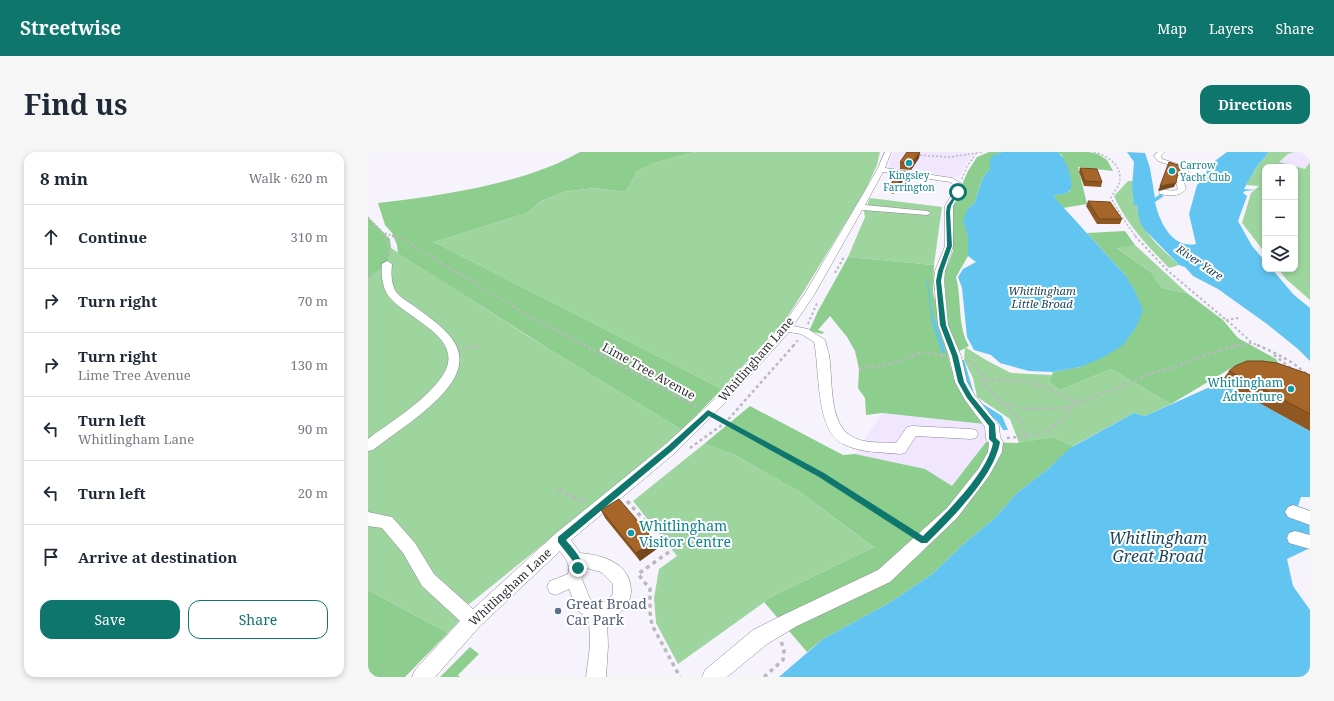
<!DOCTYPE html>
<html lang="en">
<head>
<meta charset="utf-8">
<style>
  body { margin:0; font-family:"Noto Serif",serif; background:#f6f6f7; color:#1f2937 }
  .controls { position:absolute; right:12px; top:12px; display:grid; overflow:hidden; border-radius:8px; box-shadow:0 2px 6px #0003 }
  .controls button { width:36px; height:36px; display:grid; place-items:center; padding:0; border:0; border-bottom:1px solid #e0e1e3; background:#fff; color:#1f2937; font:20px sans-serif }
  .stop { position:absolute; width:12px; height:12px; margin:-9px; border:3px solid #0f766e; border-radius:50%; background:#fff }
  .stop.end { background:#0f766e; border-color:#fff; box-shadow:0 1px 4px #0008 }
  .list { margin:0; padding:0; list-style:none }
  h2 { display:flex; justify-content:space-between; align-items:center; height:52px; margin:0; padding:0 16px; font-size:17px }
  h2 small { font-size:13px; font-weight:400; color:#747a83 }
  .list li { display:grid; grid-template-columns:26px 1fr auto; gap:12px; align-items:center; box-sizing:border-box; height:64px; padding:0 16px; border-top:1px solid #e0e1e3 }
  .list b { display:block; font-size:15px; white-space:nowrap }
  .list p { margin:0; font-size:13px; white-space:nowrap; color:#747a83 }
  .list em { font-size:13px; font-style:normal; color:#747a83 }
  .actions { display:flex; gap:8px; padding:12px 16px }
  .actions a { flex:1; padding:9px 0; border:1px solid #0f766e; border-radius:12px; text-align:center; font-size:14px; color:#0f766e }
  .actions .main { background:#0f766e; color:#fff }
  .icon { flex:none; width:22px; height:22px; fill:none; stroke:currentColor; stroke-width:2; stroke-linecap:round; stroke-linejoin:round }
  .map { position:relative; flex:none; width:942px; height:525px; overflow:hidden; border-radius:12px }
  header { display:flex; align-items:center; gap:24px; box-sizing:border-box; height:56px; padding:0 20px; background:#0f766e; color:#fff }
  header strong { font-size:19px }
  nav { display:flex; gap:22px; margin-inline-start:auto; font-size:14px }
  .intro { display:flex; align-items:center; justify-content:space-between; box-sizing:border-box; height:96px; padding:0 24px }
  h1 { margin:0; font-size:28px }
  .button { padding:10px 18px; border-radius:12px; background:#0f766e; color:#fff; font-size:14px; font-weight:700 }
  main { display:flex; gap:24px; padding:0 24px }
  aside { flex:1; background:#fff; border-radius:12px; box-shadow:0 2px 6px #0003 }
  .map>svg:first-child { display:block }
</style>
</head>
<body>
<header>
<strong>Streetwise</strong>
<nav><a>Map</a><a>Layers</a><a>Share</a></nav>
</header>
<div class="intro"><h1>Find us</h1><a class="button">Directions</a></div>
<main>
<aside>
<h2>8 min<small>Walk · 620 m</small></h2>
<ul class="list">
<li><svg class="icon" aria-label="ahead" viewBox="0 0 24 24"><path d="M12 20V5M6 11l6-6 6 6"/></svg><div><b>Continue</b></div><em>310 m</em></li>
<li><svg class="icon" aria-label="right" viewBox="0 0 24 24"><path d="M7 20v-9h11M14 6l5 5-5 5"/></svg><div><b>Turn right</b></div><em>70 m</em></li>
<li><svg class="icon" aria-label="right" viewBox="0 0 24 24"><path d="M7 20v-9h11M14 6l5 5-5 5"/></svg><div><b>Turn right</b><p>Lime Tree Avenue</p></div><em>130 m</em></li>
<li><svg class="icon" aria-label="left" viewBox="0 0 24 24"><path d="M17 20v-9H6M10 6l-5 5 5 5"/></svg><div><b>Turn left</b><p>Whitlingham Lane</p></div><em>90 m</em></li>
<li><svg class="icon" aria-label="left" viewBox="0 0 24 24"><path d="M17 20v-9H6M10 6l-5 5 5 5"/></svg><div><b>Turn left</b></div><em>20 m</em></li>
<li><svg class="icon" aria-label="arrive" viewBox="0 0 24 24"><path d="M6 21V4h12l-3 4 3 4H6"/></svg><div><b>Arrive at destination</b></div></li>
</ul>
<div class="actions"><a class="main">Save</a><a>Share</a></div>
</aside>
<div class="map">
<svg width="942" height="525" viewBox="0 0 942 525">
  <rect width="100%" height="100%" fill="#f7f3fc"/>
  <path fill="#f0e7ff" d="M525 0H589L607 1 598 11 593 22 589 26 522 17 520 15Z
    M926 0H942V10L937 17 910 10 920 2Z
    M514 261 616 272 618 290 584 335 557 317 487 302Z"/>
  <path fill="#9ed59e" d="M328 0H512L509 13 497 39 434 142 416 170 354 237 66 90 159 61 173 49 196 40 226 36 258 40 269 19 289 10Z
    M901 0H926L920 2 911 10 937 17 942 10V148L919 128 910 117H927V15H897V101L874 71 883 41 891 34 878 33 887 17Z
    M760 29H765L766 51 769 53C771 79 793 96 811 113L801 116C780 94 758 72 746 44Z
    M502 46 574 55 566 113 480 105 497 65 496 60Z
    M767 93 819 141 794 136 783 120 748 95Z
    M23 96 163 186 314 278 229 349 100 453 94 466 80 481 0 438V123L20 104Z
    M597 195 618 208 643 221 684 223 681 230 692 238 743 217 803 252 777 264 766 261 705 294 685 285 651 291 642 267 609 245 605 226 596 208Z
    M336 292 363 301 430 339 506 395 405 444 310 512 288 471 286 446 291 417 309 404 265 349Z"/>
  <path fill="#8dce8e" d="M212 0H328L289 10 269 19 258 40 226 36 196 40 173 49 159 61 66 90 354 237 314 278 181 197 30 101 29 93 24 81 17 73 10 51C72 44 159 31 212 0Z
    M621 0H634L629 2 622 7V17L615 25 606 52 600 56V104L588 125C594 147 589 174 601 194L588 201 580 174 576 122 585 99 584 56 600 19 609 5Z
    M690 0H721L730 2 739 8 745 19 710 15 719 52 695 56 686 45 687 43 698 41 702 39 694 3Z
    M0 65 22 87 23 96 19 112 0 126Z
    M757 79 767 93 749 96 783 120 794 136 819 141 855 168 870 186 908 207 914 218 891 211 865 215 803 252 743 217 692 238 681 230 685 220 712 215 757 123 719 81Z
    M480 105 566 113 565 140 583 216 590 234 616 272 514 261 498 263 497 246 490 236 491 217 487 199 479 185 462 164 450 178 456 180 454 182 441 179 450 159Z
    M382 254 475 303 487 302 557 317 584 334 618 290 649 291 685 285 705 294 680 317 649 341 627 366 599 389 563 423 521 451 455 487 439 500 396 450 405 444 506 395 430 339 365 302 336 292Z
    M0 438 80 481 37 525H0Z
    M102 495 111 502 90 523 92 525H72Z"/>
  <path fill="#62c4f0" d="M634 0H690C696 4 708 30 702 38 699 43 692 42 687 43L686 45 757 123 767 139 775 158 769 174 755 193 734 206 712 215 685 220 661 219 632 211 623 203 606 198 599 185 594 136 590 125 595 117 608 110 600 104V85L595 69 600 56 606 52 615 25 622 17V7L624 4Z
    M759 0 777 1 782 16 787 46 792 42 796 44 787 50C791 69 804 97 828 92L821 62 829 33 832 30 844 11 859 0H901L887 17 876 37 888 38 897 36V37L877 39 875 41 879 44 870 69 884 94 897 109V117H904L925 142 942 156V209L930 197 899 172 850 137 825 124 817 115 811 113 776 77 771 68 769 53 764 52 766 51 764 35 766 10Z
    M558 126H559L560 131 564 160 578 201H574L564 170Z
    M594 208H596L597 211 606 242 615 252 634 264 640 278H635C630 266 619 263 611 254 599 241 597 225 594 208Z
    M853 230 942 279V345H933L930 354 941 358 942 396 919 407 925 434 942 458V525H411L455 487 521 451 563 423 599 389 627 366 649 341 680 317 702 296 766 261 777 264Z"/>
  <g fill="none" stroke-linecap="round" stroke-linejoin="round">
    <g stroke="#8d8599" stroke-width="1">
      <path id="minor" d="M517 0H523L517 16 584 26 594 32V39L585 54V94L577 119 576 129 580 173 593 204 599 230 606 242 629 271 631 274 632 285 635 290 634 300 621 324 589 366 522 430 429 474 399 492 359 525H334L337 518 385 478 417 462 510 418 579 356 611 316 620 300 621 291 618 287 617 275 597 248 587 230 581 204 570 173 566 129 567 119 577 94V54L586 39V33L582 30 515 20 497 53 559 59 563 61 559 63 494 58 446 143 425 174 440 177 457 188C458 193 460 198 461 203 465 225 460 271 483 284 495 292 514 290 528 291L539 275 544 274 603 277 608 278 610 282 608 286 603 287 548 284 537 301 532 302C513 300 493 301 475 292 447 279 452 216 446 190L433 182 421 180 359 249 308 300 203 388 212 401C235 403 262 411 263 438 263 447 260 453 253 460 249 463 243 465 239 468L240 494 238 525H218L222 494 221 467 210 459 201 437 188 443 182 441 179 435 182 429 200 422C203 412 197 406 192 399L111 475 67 525H44L47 518 92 469 54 434 35 401 14 376 0 374V360L24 365 47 391 66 422 105 457 187 382 298 292 351 243 389 202 414 174 436 143 509 18ZM218 416 233 420 245 432V442L240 448 231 453 222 447 214 427Z
        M790 0H797L793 4 794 7 819 15 821 17 816 30 818 37C811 45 802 44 792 42L791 40C796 35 804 41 810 37L808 30 813 17 790 9 786 4Z
        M19 109 24 112C23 122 23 133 29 141 34 147 41 150 46 154 77 177 111 198 78 238 58 262 29 279 5 298L0 299V287C23 269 50 254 69 231 108 186 37 169 19 142 14 132 13 123 14 112Z
        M925 353 942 359V373L920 365 917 360 920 355Z
        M927 379 942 383V397L921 391 919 386 921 381Z"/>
    </g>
    <path stroke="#bbb8c0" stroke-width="1.5" stroke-dasharray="2 2" stroke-linecap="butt" d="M726 0C740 4 756 14 751 32 749 37 745 41 743 46L752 62 768 85
      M548 3 582 5 615 0
      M594 27 599 14 608 2
      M0 65 19 85
      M17 81 27 85"/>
    <path stroke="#bbb8c0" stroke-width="2" stroke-dasharray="2.5 2.5" stroke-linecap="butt" d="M18 84 21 92 20 105
      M24 84 34 87 163 165 217 194
      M767 84 800 119 869 177 884 191
      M467 121 476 105
      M0 126 8 120
      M940 129 942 130
      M858 168 871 166
      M440 172 449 151
      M108 194H111
      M425 194 431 187
      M866 194 884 191 892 194"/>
    <path stroke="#bbb8c0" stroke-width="2.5" stroke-dasharray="3 3" stroke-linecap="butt" d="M215 193 331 256
      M889 193C909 202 928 210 942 226
      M94 196 111 194
      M906 203 924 217
      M600 208C614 217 613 228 621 238 641 263 675 257 703 255
      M491 217 522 212 554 200 576 204
      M617 228 656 229 676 235 711 251
      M636 252 653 270 658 284
      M349 266 454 323 477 338
      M639 286C666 284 690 281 703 255L787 220 805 216 836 203 871 193
      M322 296 358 270 426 193
      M190 337 192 338"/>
    <path stroke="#bbb8c0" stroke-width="3.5" stroke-dasharray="4 4" stroke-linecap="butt" d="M190 337 217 350
      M476 337 543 380
      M259 349 277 369 285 367 308 395 270 422 282 437V460L284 473 312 525
      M396 525 415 508 416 498 413 489"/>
    <use href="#minor" fill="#fff" fill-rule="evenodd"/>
  </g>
  <path fill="#8f5823" d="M552 0 551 6 543 18 532 17V10Z
    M712 16 734 30 733 35 716 34 711 20Z
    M538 20V25L525 42 521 40 522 35Z
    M720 49 754 67 752 72H729L718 54Z
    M861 219 942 223V279L853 230Z
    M233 358 290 396 272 409 237 366Z"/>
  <path fill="#74471d" d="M552 0 551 6 543 18V12Z
    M538 20V25L525 42 526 37Z
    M808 31 806 35 790 39 792 34Z
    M286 388 290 396 272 409 268 401Z"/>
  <path fill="#a66629" stroke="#74471d" d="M539 0H552L543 12 532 10Z
    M801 10 813 14 809 25 808 31 792 34Z
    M712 16 729 17 734 30 717 29Z
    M529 19 538 20 526 37 522 35Z
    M720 49 742 50 754 67H731Z
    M879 209H894L909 211 938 221 942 223V262L861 219 867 214Z
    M251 347 286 388 268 401 233 358Z"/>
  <path fill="#0f766e" d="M590 38 591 40 583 54 582 60 584 94 575 119 573 129 578 173 590 204 596 230 604 244 627 272 628 286 632 290C626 325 583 367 559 391H553L451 325 341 264 305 298 198 388C204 396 217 407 213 418H207L205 409 190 390V385L300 294 340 258 456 321 555 384C577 362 619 322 625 291L621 287V274L599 246 590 230 584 204 572 173 568 129 570 119 579 94 578 60 579 54Z"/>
  <g fill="#0f9aa8" stroke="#fff" stroke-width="1.5">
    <circle cx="541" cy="11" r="4"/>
    <circle cx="804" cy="19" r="4"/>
    <circle cx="923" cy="237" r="4"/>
    <circle cx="263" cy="381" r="4"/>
  </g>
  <circle fill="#5c6f8a" stroke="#fff" stroke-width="1.5" cx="190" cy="459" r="4"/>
  <g text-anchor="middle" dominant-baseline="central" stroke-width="4" stroke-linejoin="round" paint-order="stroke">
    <g font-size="10" fill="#0d838f" stroke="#fff" text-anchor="start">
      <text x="812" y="13">Carrow<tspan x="812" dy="12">Yacht Club</tspan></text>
      <text x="541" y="23" text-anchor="middle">Kingsley<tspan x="541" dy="12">Farrington</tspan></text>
    </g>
    <g font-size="11" font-style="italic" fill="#1c4659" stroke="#fff">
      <text transform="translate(832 110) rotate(34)">River Yare</text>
      <text x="674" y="138">Whitlingham<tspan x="674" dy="13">Little Broad</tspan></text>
    </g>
    <g font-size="12" fill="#312e36" stroke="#fff">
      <text transform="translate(388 207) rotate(-49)">Whitlingham Lane</text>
      <text transform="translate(281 219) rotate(29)">Lime Tree Avenue</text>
      <text transform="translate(142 435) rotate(-43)">Whitlingham Lane</text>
    </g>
    <g font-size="12" fill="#0d838f" stroke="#fff" text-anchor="end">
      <text x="915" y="230">Whitlingham<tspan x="915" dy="14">Adventure</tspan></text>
    </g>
    <g font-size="14" fill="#0d838f" stroke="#fff" text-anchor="start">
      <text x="271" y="373">Whitlingham<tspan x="271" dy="16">Visitor Centre</tspan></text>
    </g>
    <g font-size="14" fill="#4e5e75" stroke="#fff" text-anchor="start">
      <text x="198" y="451">Great Broad<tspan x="198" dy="16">Car Park</tspan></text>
    </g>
    <g font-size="16" font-style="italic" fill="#1c4659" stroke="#fff">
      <text x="790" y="386">Whitlingham<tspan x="790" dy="18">Great Broad</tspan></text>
    </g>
  </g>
</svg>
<div class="controls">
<button>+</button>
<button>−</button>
<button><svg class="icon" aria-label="layers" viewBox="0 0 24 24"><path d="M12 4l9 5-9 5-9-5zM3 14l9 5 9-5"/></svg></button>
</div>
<div class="stop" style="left:590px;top:40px"></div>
<div class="stop end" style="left:210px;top:416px"></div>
</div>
</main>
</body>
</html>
